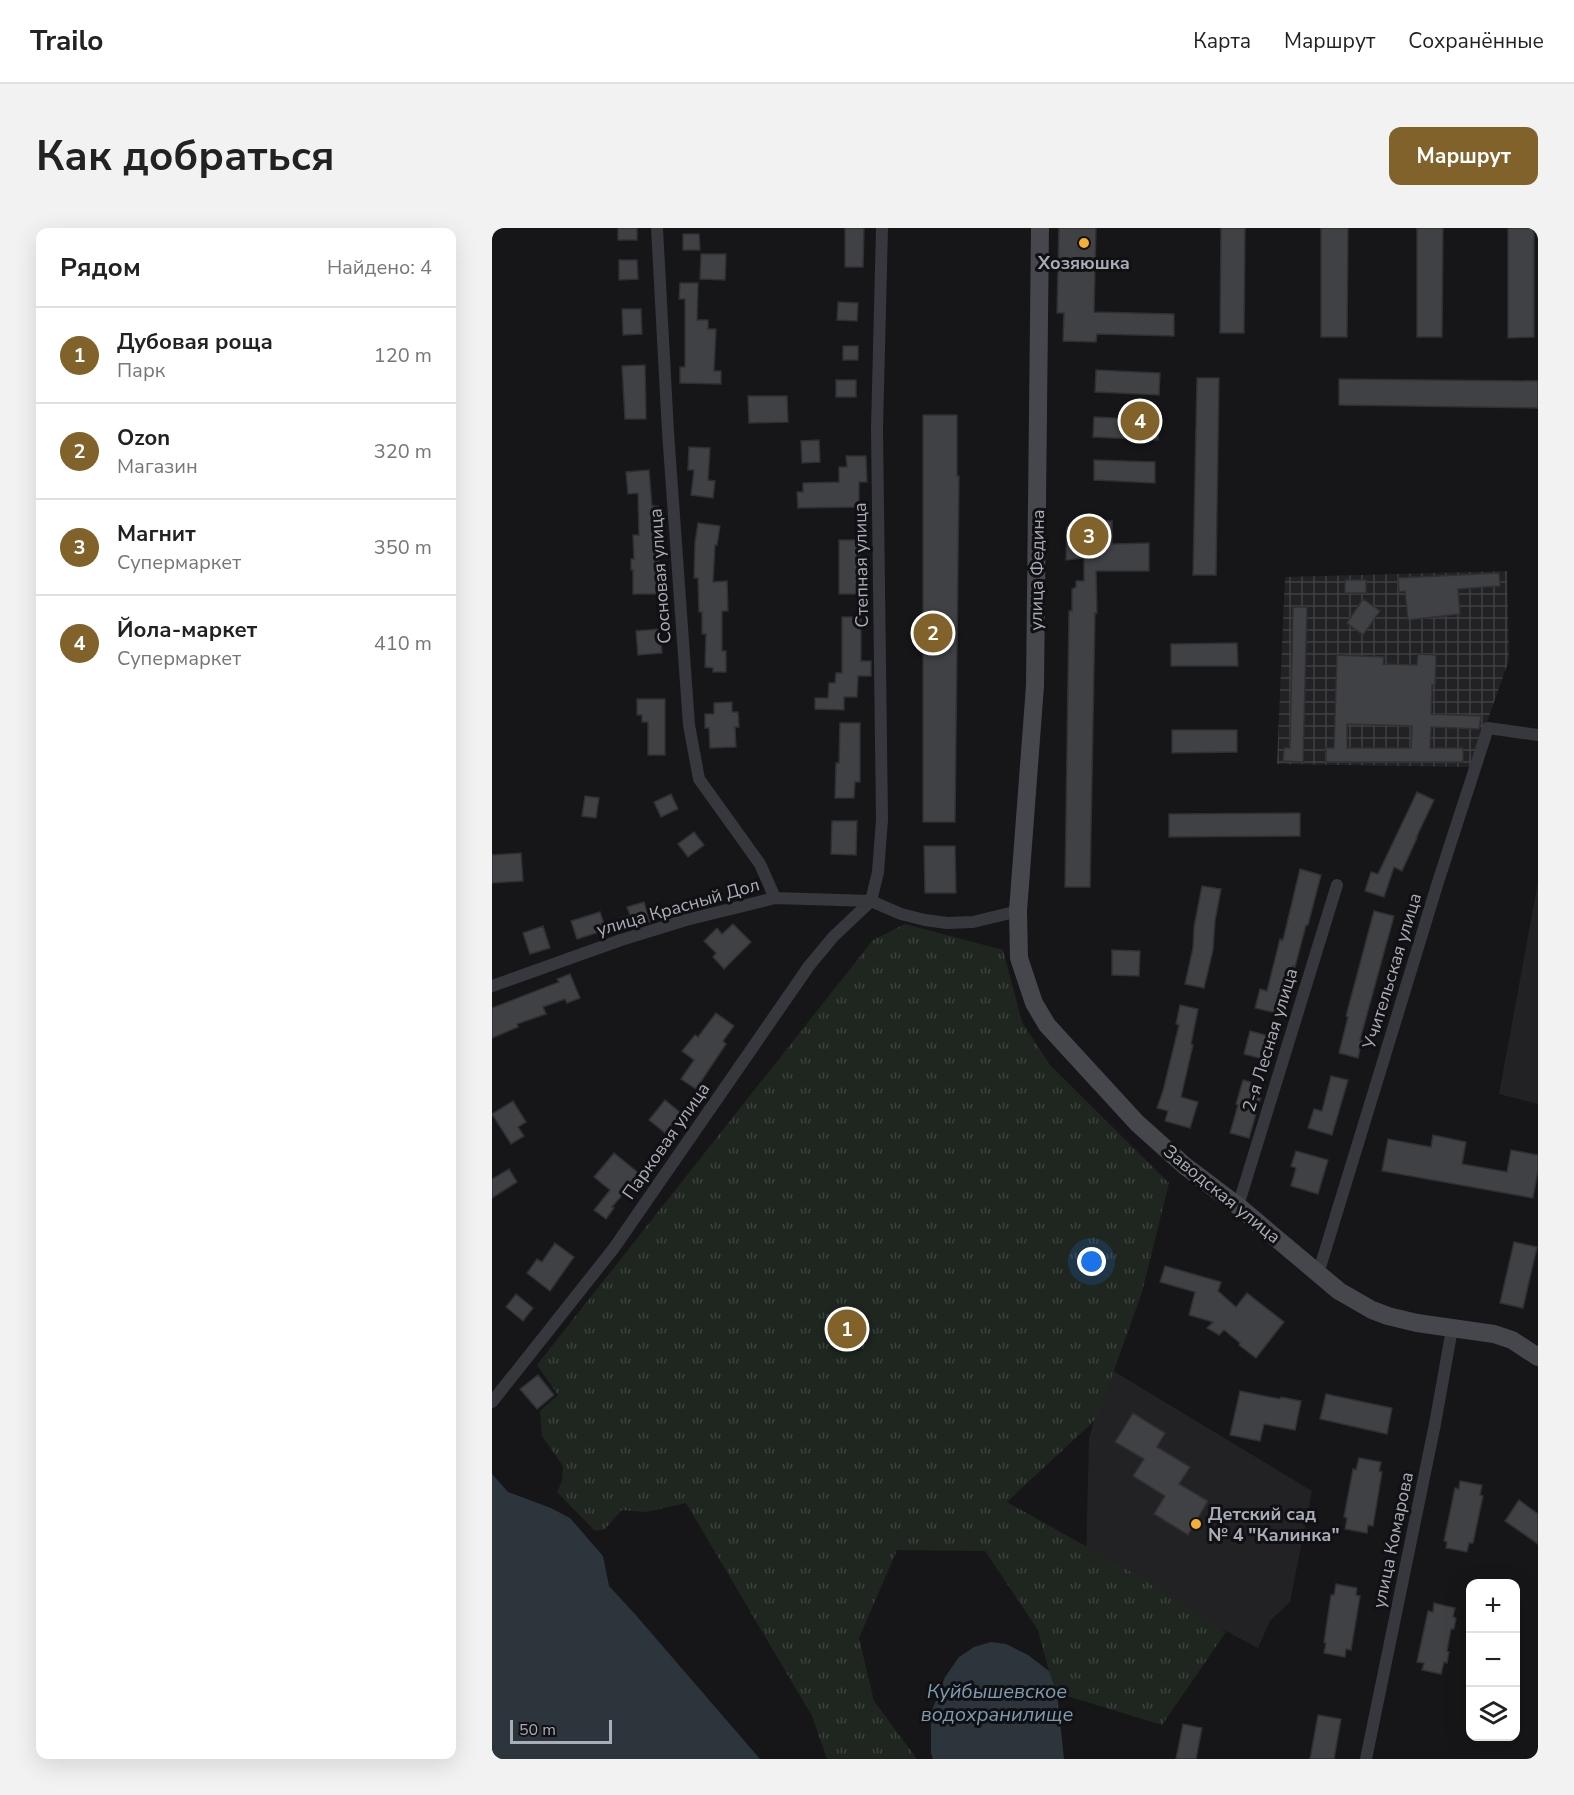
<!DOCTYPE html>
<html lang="ru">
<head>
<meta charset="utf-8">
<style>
  body { margin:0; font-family:"Nunito Sans",sans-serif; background:#f2f2f2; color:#222 }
  .controls { position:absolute; right:18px; bottom:18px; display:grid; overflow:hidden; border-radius:12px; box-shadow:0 6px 24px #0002 }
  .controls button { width:54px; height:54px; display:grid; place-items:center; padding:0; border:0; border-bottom:2px solid #e0e0e0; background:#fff; color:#222; font:30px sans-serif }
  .scale { position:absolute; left:18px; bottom:15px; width:102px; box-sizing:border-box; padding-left:6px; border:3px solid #a8adb8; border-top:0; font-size:16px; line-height:21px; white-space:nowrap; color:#a8adb8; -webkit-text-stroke:4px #111113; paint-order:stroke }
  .you { position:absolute; left:600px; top:1034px; width:21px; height:21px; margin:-15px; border:4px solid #fff; border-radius:50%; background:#1a73e8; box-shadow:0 0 0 9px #1a73e833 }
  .badge { display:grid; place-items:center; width:39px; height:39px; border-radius:50%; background:#80622a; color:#fff; font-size:20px; font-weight:700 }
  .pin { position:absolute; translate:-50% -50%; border:3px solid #fff; box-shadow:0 2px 6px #0006 }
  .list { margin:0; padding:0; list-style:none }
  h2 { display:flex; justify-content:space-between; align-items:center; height:78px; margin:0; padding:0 24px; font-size:26px }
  h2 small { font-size:20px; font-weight:400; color:#767676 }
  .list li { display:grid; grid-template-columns:39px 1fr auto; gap:18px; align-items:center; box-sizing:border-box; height:96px; padding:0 24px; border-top:2px solid #e0e0e0 }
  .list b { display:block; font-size:22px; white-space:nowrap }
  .list p { margin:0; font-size:20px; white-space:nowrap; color:#767676 }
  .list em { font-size:20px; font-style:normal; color:#767676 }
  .icon { flex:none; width:33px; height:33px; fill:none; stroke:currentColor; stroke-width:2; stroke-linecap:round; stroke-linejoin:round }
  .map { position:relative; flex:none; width:1046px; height:1531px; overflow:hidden; border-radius:12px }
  header { display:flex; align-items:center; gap:36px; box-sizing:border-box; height:84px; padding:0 30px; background:#fff; border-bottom:2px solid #e0e0e0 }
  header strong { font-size:28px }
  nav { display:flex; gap:33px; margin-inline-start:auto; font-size:21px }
  .intro { display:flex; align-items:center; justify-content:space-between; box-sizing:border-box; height:144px; padding:0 36px }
  h1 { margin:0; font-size:42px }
  .button { padding:15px 27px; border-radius:12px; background:#80622a; color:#fff; font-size:21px; font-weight:700 }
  main { display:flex; gap:36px; padding:0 36px }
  aside { flex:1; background:#fff; border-radius:12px; box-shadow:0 6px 24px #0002 }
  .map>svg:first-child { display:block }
</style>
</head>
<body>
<header>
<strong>Trailo</strong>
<nav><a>Карта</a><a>Маршрут</a><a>Сохранённые</a></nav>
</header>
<div class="intro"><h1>Как добраться</h1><a class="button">Маршрут</a></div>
<main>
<aside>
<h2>Рядом<small>Найдено: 4</small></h2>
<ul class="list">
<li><span class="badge">1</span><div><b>Дубовая роща</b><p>Парк</p></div><em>120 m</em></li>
<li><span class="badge">2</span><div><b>Ozon</b><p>Магазин</p></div><em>320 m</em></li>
<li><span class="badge">3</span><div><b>Магнит</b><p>Супермаркет</p></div><em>350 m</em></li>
<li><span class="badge">4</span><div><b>Йола-маркет</b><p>Супермаркет</p></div><em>410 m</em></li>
</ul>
</aside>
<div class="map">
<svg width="1046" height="1531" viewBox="0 0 1046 1531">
  <defs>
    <pattern id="industrial-grid" width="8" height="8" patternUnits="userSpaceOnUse" patternTransform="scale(1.5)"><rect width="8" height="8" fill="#222225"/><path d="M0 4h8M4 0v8" fill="none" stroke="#3f3f43"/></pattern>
    <pattern id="park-tufts" width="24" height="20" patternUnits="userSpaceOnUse" patternTransform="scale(1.5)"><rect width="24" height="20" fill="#1e261f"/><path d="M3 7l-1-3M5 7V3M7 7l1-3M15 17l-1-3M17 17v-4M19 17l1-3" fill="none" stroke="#3c433d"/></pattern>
  </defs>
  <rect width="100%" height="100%" fill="#161618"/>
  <path fill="#222225" d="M1046 654V876L1007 866Z
    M618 1141 820 1263 798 1374 778 1393 766 1420 594 1330 597 1210Z"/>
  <path fill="url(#industrial-grid)" d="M1015 343 1017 432 979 539 785 536 793 349Z"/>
  <path fill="url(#park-tufts)" d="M413 696 511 722 530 794 558 837 677 955 650 1064 605 1190 515 1274 631 1339 734 1404 670 1497 565 1465 557 1443 546 1402 493 1323 405 1322 367 1410 382 1473 425 1531H335L320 1488 194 1275 154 1284 130 1282 113 1301 103 1303 65 1264 70 1253 71 1238 50 1208 48 1183 66 1167 45 1137 381 712Z"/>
  <path fill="#2c353c" d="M0 1246 16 1264 59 1280 78 1290 111 1328 117 1358 142 1385 268 1531H0Z
    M499 1414 514 1416 536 1427 557 1443 565 1465 572 1531H441L439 1525V1485L453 1449 467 1429 482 1419Z"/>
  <path fill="#404145" stroke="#303034" stroke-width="1.5" fill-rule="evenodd" d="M126 0H145V12H126Z
    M353 0H372L371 39H353Z
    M567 0H604L602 84 682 86V108L605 106 604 114 571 113 572 85H565Z
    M729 0H753L752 105H728Z
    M829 0H856L855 109H829Z
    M925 0H951L950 109H925Z
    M1016 0H1042V109L1016 110Z
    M191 6H207L208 22H191Z
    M209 26H234L233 52 208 51Z
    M127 32H145L146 51 127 52Z
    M188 55H206L205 92H216V101H224L222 143H229V156L188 155V139H193V71H187Z
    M346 74 366 75 365 93 345 92Z
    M130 81H149L150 106 131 107Z
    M351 118H366V132H351Z
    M153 137 154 191H133L130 138Z
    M604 142 668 145 667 167 603 164Z
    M705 150H727L724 347H701Z
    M847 151 1046 153V180L847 177Z
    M344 152H364V169H344Z
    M256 168H295L296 194 257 195Z
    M431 187H465V248H467L463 594H431Z
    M602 189 667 192 666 212 601 209Z
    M327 212 328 234 310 235 309 213Z
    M197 219 218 220 216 252 223 253 221 270 199 267 202 242H196Z
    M354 228H374L375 254H367V279L306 280 305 264H311V255L347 254V239H355Z
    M602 232 663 234V255L602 252Z
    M157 242 160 278H166V295H165L167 340 165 341V366H141V342H139V331H142L141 307H147L146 265 136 266 134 244Z
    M620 293V316L657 315V343H604L605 385H603L598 659H573L577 383H580V361L584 359V353H592V330L574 332 575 300 578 296 584 294Z
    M206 295 228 298 225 317H223L221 354 235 353 236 383H230V423H234V444H221V440L213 439 214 406H210V384H207L206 350H202L203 314Z
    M347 312H368V330H366L367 366H347Z
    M1007 345 1008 358 966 361 968 386 916 392 913 363 907 364 906 350Z
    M853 352H874V365H853Z
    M871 371 888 383 871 407 855 395Z
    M801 379H815L811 534 791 533 792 520H798Z
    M350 389H369V433H379V448H366L365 469H352V482L323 481V470H336L337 455H343L344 445H350Z
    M168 401 170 425 146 427 144 403Z
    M745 415 746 438H679V416Z
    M926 426 944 427 943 457H940L939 486 989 488 987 501 939 499 938 520H971V534H834V520H842L845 427 892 429 891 436 925 437ZM855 496 920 498 919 520H855Z
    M145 471H173V527H156V494H150V487H145Z
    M240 474V484H246L247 499H243L244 519 218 520 217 500H213V486H222V475Z
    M348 495H368V554H363L362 570H343L344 535H347Z
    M680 502H745V524L680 525Z
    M925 564 942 572 924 610H925L910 643 902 639 892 669 873 663 879 644 886 646Z
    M179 566 186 581 169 589 162 574Z
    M93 568 107 570 104 590 90 588Z
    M808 585V608L677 609V586Z
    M340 593H365L364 627 339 626Z
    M202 604 212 617 196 629 186 616Z
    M432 618H463L464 665H433Z
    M29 625 31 653 0 655V627Z
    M808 641 829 647 816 697H814L803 739 801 738 789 786 763 780 768 761 775 763 788 711 791 712Z
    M710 658 729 661 723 693 721 722 712 760 693 756 701 720 702 699Z
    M152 674 158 694 132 702 129 690 138 687 135 679Z
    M882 683 902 688 868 812 870 813 866 830 847 825 856 789 854 788Z
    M108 684 114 702 85 711 79 693Z
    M241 696 259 714 232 741 221 729 224 725 212 713 225 700 230 706Z
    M51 698 58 720 38 726 31 705Z
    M620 722 648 723 647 748 620 747Z
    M78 746 88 770 75 775 73 771 51 779 54 786 25 796 26 799 0 810V780L67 754 65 751Z
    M688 777 706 781 699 816 701 817 689 869 706 874 698 900 673 893 676 883 665 880 671 863 687 797 684 796Z
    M224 785 242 798 231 813 234 816 204 861 189 851 202 832 190 823 203 807 206 809Z
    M758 803 777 808 771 831 752 826Z
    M839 848 856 852 840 907 816 900 822 881 830 883Z
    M751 852 772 858 757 910 738 905 746 877 744 876Z
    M173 872 189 885 173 905 157 892Z
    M21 873 34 894 26 899 32 908 19 916 0 886Z
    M941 907 974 914 970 936 1015 944 1019 922 1046 927V942L1041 970 890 943 896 911 939 919Z
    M804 923 836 932 826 966 799 958 804 940 799 938Z
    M122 925 148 946 120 979 122 980 114 991 102 982 118 962 102 949Z
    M17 941 25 954 0 970V951Z
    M1022 1014 1045 1019 1031 1080 1008 1075Z
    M63 1015 82 1029 58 1063 35 1045 45 1031 50 1034Z
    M673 1038 729 1054 726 1063 744 1079 755 1065 792 1094 764 1130 747 1117 748 1115 732 1102 727 1107 715 1100 721 1094 697 1087 703 1064 668 1054Z
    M24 1066 41 1080 31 1093 14 1079Z
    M46 1147 62 1167 45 1181 28 1161Z
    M748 1163 788 1171 789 1169 809 1173 803 1202 772 1196 768 1213 738 1207Z
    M834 1166 900 1180 895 1206 828 1191Z
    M641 1185 673 1205 665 1219 698 1239 687 1256 716 1273 696 1307 662 1286 673 1268 641 1248 652 1231 623 1214Z
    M867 1230 889 1234 887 1243 890 1244 881 1298 876 1297 875 1305 853 1301 855 1290 852 1289 861 1241 864 1242Z
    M968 1253 990 1257 988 1267 991 1268 981 1315H977L975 1324 954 1320 955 1314 952 1313 963 1260 967 1261Z
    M1027 1272 1046 1286V1316L1013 1293Z
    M844 1356 865 1360 864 1367 868 1368 859 1422 854 1421 853 1429 832 1425 834 1415 832 1414 839 1367H842Z
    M942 1375 963 1380 961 1389 964 1390 962 1401H959L955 1423 957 1424 955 1435 952 1434 949 1446 930 1442 932 1435 925 1434 936 1383 941 1384Z
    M826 1487 849 1491 842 1531H818Z
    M691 1496 710 1500 704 1531H684Z"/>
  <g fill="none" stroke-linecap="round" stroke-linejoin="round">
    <path stroke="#37383d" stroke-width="12" d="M165 0 176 204 197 497 207 551 268 636 283 670
      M0 758 129 712 194 692 283 670 379 673 409 686 433 692 455 695 481 694 526 683
      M746 978 845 657
      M826 1046 946 654 996 500 1046 507
      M0 1174 122 1020 317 738 341 709 379 673 386 644 390 592 385 201 390 0
      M874 1531 943 1196 960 1101"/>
    <path stroke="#45474d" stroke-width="18" d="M548 0 543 458 526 683 527 730 542 775 555 797 645 895 693 938 746 978 847 1063 880 1082 896 1088 925 1095 1002 1106 1020 1112 1046 1129"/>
  </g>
  <g fill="#f2b134" stroke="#111113" stroke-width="2">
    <circle cx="592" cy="15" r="6"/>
    <circle cx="704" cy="1296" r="6"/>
  </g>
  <g text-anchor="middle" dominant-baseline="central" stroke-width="6" stroke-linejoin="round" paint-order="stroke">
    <g font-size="18" font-weight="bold" fill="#a8adb8" stroke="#111113">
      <text x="592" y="35">Хозяюшка</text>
      <text x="716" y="1286" text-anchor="start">Детский сад<tspan x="716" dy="21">№ 4 "Калинка"</tspan></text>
    </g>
    <g font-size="18" fill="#a8adb8" stroke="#111113">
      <text transform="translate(369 337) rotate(-91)">Степная улица</text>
      <text transform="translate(545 342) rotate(-89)">улица Федина</text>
      <text transform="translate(168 348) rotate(-94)">Сосновая улица</text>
      <text transform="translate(186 679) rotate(-16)">улица Красный Дол</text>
      <text transform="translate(900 743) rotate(-73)">Учительская улица</text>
      <text transform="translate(778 812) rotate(-73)">2-я Лесная улица</text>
      <text transform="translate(174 913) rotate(-55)">Парковая улица</text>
      <text transform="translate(730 966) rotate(39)">Заводская улица</text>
      <text transform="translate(901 1312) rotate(-78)">улица Комарова</text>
    </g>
    <g font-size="20" font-style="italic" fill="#7f9bb3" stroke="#111113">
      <text x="505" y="1463">Куйбышевское<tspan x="505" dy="23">водохранилище</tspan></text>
    </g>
  </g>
</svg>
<div class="controls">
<button>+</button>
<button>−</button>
<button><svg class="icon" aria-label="layers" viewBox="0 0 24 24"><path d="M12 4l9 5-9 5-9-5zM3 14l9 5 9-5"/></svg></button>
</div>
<div class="scale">50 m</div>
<div class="you"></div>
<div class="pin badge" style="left:355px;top:1101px">1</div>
<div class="pin badge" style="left:441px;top:405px">2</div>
<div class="pin badge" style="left:597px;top:308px">3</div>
<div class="pin badge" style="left:648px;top:193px">4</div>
</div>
</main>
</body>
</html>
